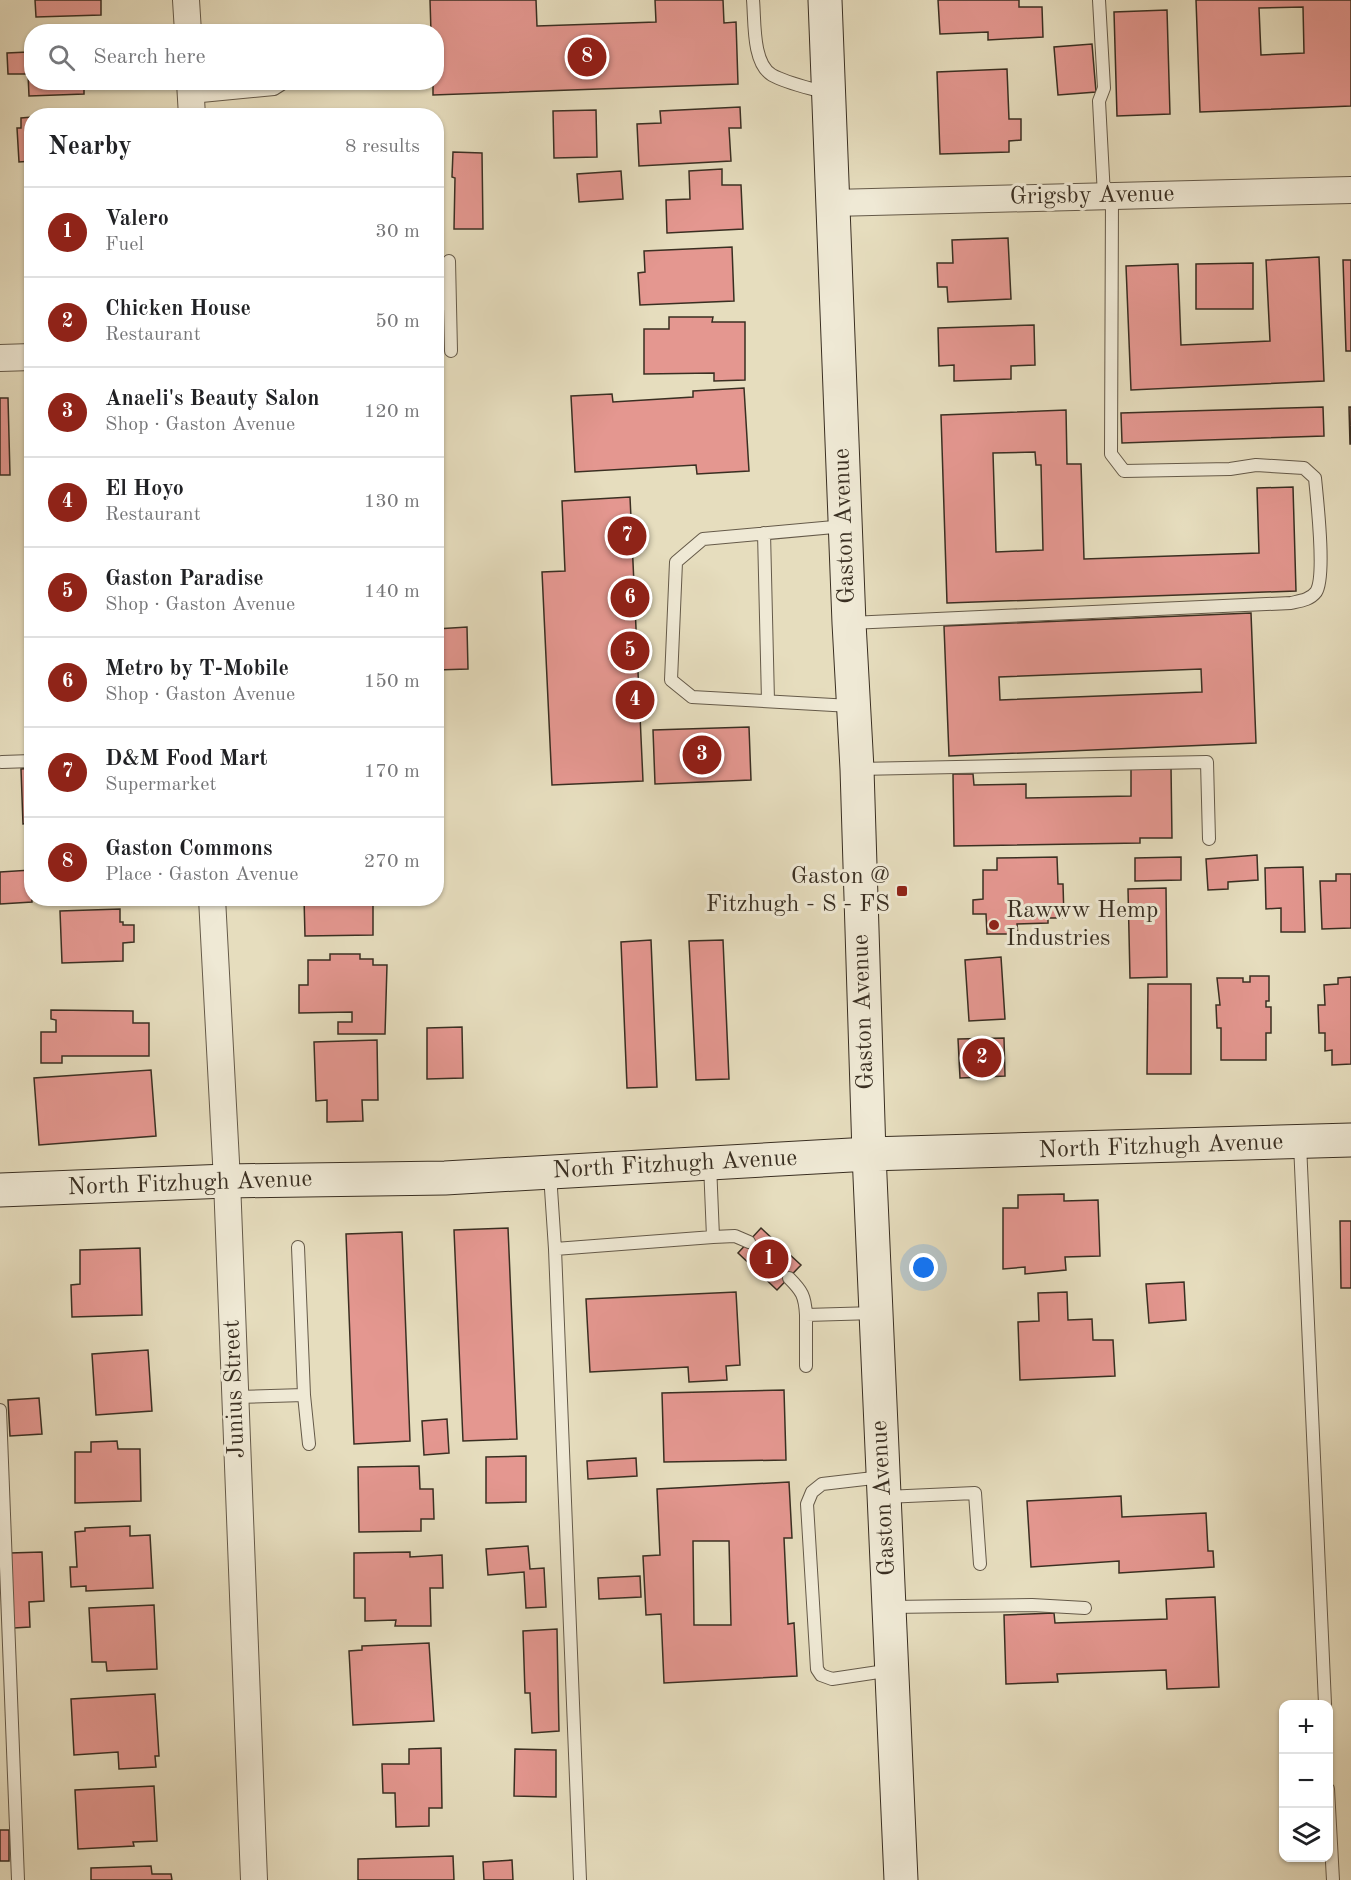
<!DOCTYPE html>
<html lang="en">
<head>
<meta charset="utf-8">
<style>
  body { margin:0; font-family:"Old Standard TT",serif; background:#f6f6f6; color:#202124 }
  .controls { position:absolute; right:18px; bottom:18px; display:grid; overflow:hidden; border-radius:12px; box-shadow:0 2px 4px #0004 }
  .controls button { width:54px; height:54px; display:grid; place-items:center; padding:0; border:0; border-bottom:2px solid #e0e0e0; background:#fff; color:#202124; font:30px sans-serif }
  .you { position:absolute; left:924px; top:1268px; width:21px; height:21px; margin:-15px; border:4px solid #fff; border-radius:50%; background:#1a73e8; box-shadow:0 0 0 9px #1a73e833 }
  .badge { display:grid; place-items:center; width:39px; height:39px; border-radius:50%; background:#8f2418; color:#fff; font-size:20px; font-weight:700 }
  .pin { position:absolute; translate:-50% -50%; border:3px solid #fff; box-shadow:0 2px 6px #0006 }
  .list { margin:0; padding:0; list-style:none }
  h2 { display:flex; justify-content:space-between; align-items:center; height:78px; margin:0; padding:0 24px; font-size:26px }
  h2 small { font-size:20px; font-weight:400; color:#757577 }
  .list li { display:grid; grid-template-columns:39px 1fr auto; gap:18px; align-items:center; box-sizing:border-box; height:90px; padding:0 24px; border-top:2px solid #e0e0e0 }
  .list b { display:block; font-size:22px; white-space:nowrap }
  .list p { margin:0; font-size:20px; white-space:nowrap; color:#757577 }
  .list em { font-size:20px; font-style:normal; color:#757577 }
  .icon { flex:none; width:33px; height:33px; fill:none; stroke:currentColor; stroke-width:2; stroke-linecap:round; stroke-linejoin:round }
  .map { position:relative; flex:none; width:1351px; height:1880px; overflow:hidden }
  .search { position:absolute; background:#fff; box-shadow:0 2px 4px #0004; left:24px; top:24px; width:420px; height:66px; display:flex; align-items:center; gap:15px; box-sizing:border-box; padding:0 21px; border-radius:24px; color:#757577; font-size:22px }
  .panel { position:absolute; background:#fff; box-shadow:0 2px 4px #0004; left:24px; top:108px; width:420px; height:798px; border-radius:24px }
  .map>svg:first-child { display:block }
</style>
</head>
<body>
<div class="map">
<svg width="1351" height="1880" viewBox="0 0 1351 1880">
  <rect width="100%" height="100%" fill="#e6ddbe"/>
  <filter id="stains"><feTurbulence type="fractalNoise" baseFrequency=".00333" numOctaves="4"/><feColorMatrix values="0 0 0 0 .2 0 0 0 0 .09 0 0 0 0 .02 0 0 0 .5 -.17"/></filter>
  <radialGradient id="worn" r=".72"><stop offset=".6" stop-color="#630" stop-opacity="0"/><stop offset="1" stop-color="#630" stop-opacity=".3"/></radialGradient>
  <path fill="#e49790" stroke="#3a2f22" stroke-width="1.5" fill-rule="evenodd" d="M35 0H101V15L36 17Z
    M430 0H536L537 26 656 22 655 0H723L724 23 736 22 738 84 433 95V82H436V32H431Z
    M938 0H1019V7H1042L1043 37 988 40V32L940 34Z
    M1196 0H1351V106L1200 112ZM1303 7 1304 53 1261 55 1259 8Z
    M1167 10 1170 114 1117 116 1114 12Z
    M1092 44 1096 92 1058 95 1054 47Z
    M32 48V82H103V88L84 89V94L29 96 28 74H8L7 53 28 52V49Z
    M1007 69 1009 119H1021V140L1009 141V152L940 154 937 72Z
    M740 107 741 128H729L731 161 639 166 637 124 661 123 660 111Z
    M596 110 597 157 554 158 553 111Z
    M102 113V116H64Z
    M32 117V161L19 162 17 128H21V118Z
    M453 152 482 153 483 229H454L455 178 452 177Z
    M722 169V185H741L743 229 667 233 666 200 690 199 689 171Z
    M621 171 623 199 579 202 577 174Z
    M29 204H32V242H30Z
    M1008 238 1011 299 948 302 947 287H938L937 263H953L952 240Z
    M732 247 734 301 640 305 638 273 645 272 644 251Z
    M1319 257 1324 381 1131 390 1126 266 1178 264 1181 345 1270 341 1266 260Z
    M1343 260H1351V351H1346Z
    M1253 263V309H1196V264Z
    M669 317H713L712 322H745V380L714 381V373L644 374V329H669Z
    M1034 325 1035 365 1011 366V379L954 381V365L939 366 938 328Z
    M744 388 749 471 697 474 696 465 575 472 571 396 612 394 613 402 693 397V391Z
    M0 398H8L10 475H0Z
    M1323 407 1324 436 1122 443 1121 413Z
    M1349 407H1351V444H1350Z
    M1066 410 1067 464H1081L1084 559 1259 553 1257 488 1293 487 1296 591 947 603 941 415ZM1035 452 1036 465H1041L1043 550 996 552 993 453Z
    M630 497 643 781 552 785 542 572 565 571 562 501Z
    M1251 613 1256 743 949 756 944 626ZM1201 669 1202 692 1000 700 999 677Z
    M467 627 468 669 436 670V629Z
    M749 727 751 780 655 784 653 730Z
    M1171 767 1172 838H1140V843L954 846 953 774H973L974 785 1026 784V798L1131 796V768Z
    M32 768V823L23 824 21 769Z
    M1257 855 1258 880 1228 882V889L1208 890 1206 859Z
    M1057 857 1058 884H1063L1064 918H1048V923L1017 924 1018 934H987L986 914H973V900L983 899V870H997V858Z
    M1181 857V880L1135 881V858Z
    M1303 867 1305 932H1281V908L1266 909 1265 868Z
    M31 870 32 902 0 904V872Z
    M1336 874H1351V928L1322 929 1320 881H1336Z
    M1166 888 1167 977 1130 978 1128 889Z
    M304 898H373V935L305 936Z
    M120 909V922H123V925H134V942L123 943V961L62 963 60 911Z
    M651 940 657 1087 627 1088 621 942Z
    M723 940 729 1079 696 1080 689 941Z
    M330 954H360V959H373V965H387L385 1034H338V1022H352V1012L299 1013V985H308V960H330Z
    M1001 957 1005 1019 969 1021 965 960Z
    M1250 976H1269V1001H1266V1007H1271V1033H1266V1060H1221V1028H1217L1216 1005H1220L1217 978H1243V982H1250Z
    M1351 977V1064L1332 1065V1050L1325 1051V1033H1319L1318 1005H1325L1324 985 1338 984V978Z
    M1148 984H1191V1074H1147Z
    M51 1010 133 1011V1023H149V1056H62V1063H41V1032H56V1020L51 1019Z
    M462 1027 463 1078 427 1079V1028Z
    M1004 1038 1005 1076 960 1078 958 1039Z
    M377 1040 378 1100H362L363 1121 327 1122V1100L316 1101 314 1042Z
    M151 1070 156 1136 39 1145 34 1078Z
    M1064 1194V1201L1098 1200 1100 1256 1065 1257 1066 1270 1025 1274V1267L1003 1269V1208H1018V1195Z
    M1340 1221H1351V1288H1341Z
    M508 1228 517 1439 463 1441 454 1230Z
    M761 1228 801 1265 777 1290 738 1253Z
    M402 1232 410 1441 354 1444 346 1234Z
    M140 1248 142 1315 72 1317 71 1285 80 1284V1250Z
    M1184 1282 1186 1320 1149 1323 1146 1284Z
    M736 1292 740 1365 726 1366 727 1380 689 1382 688 1367 590 1372 586 1299Z
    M1067 1292 1068 1320 1092 1319 1093 1340H1113L1115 1376 1020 1380 1018 1322 1039 1321 1038 1293Z
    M148 1350 152 1411 96 1415 92 1354Z
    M784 1390 786 1460 664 1462 662 1393Z
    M39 1398 42 1434 10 1436 8 1400Z
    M447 1419 449 1453 424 1455 422 1421Z
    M117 1441 118 1449H140L141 1501 75 1503V1452H91V1442Z
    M526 1456V1502L486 1503V1457Z
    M636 1458 637 1476 588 1479 587 1461Z
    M419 1466 420 1489H433L434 1519H421V1531L359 1532 358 1467Z
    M789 1482 792 1538H784L788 1624 794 1623 797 1676 664 1683 661 1614 646 1615 643 1556 660 1555 657 1489ZM693 1541H729L731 1625H694Z
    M1121 1496 1122 1517 1206 1513 1208 1551H1213L1214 1567 1119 1573V1561L1031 1567 1027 1501Z
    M130 1526V1536L150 1535 153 1588 86 1591V1586L71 1587 70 1567H77L75 1532 85 1531V1528Z
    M528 1546 530 1569 544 1568 546 1607 526 1608 524 1572 488 1575 486 1549Z
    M42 1552 44 1601 29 1602 30 1627 14 1628 10 1553Z
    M410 1552V1557L442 1555 443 1588H430L431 1626H395L396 1620 365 1621V1598H354V1553Z
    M640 1576 641 1597 599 1599 598 1578Z
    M1215 1597 1219 1687 1167 1689 1166 1670 1057 1674 1058 1682 1006 1684 1004 1615 1054 1613 1055 1623 1167 1619 1166 1599Z
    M154 1605 157 1669 107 1671 106 1662H92L89 1608Z
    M557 1629 559 1731 532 1733 530 1693H525L523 1631Z
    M429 1643 434 1721 353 1725 349 1651 362 1650V1646Z
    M155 1694 159 1756H155L156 1767 119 1769 118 1752 74 1755 71 1699Z
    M441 1748 442 1808H429V1826L396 1827 395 1793H383L382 1764H409V1749Z
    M515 1749 556 1750V1797L514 1796Z
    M154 1786 157 1841 133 1842 134 1846 78 1849 75 1790Z
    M0 1830H9V1861H0Z
    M453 1856 454 1880H358V1859Z
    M512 1860 513 1880H484L483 1862Z
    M151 1866 152 1874H171L172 1880H91V1868Z"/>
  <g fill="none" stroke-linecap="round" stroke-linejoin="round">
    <g stroke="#655a49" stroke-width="14">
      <path id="lane" d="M753 0C755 21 752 63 772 75 786 83 810 88 826 93
        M1099 0 1104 88 1099 101 1104 196
        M191 97 274 89 285 82
        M449 261 451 351
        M436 304H450
        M845 526 703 539 676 562 671 680 692 697 851 706
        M764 533 768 701
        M850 623 1291 603C1300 601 1310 600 1316 592 1326 577 1317 499 1315 478L1304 468 1256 465 1230 469 1124 471 1111 454 1112 196
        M2 762 32 761
        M858 769 1207 762 1209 839
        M1300 1144 1325 1704
        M550 1174 555 1249 580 1880
        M713 1237 735 1236 749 1242
        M555 1249 713 1237 710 1164
        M789 1278C802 1291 805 1296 806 1315L875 1313
        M806 1315V1366
        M304 1395 309 1444
        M235 1397 304 1395 298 1247
        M0 1410 18 1880
        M882 1477 822 1484 812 1492 807 1504 817 1669 821 1675 832 1679 892 1670
        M885 1497 975 1493 980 1564
        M891 1607 1032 1605 1085 1608
        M1328 1789 1333 1880"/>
    </g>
    <g stroke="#655a49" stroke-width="28">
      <path id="street" d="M186 0 188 32
        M190 82 192 116
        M833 203 1351 190
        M0 358 32 357
        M212 898 227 1181 254 1880"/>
    </g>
    <g stroke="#3a2f22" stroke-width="35">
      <path id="secondary" d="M825 0 849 623 857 769 869 1154 901 1880
        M0 1190 227 1181 445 1178 869 1154 1351 1140"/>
    </g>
    <use href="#lane" stroke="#efe9d5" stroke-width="12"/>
    <use href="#street" stroke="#efe9d5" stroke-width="26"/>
    <use href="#secondary" stroke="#efe9d5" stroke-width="33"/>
  </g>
  <g fill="#8f2418" stroke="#efe9d5" stroke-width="2">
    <rect x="896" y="885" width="12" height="12" rx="3"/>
    <circle cx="994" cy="925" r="6"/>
  </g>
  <g text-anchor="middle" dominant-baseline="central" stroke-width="6" stroke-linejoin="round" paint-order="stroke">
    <g font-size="24" fill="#3a2f22" stroke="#efe9d5">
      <text transform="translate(1092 196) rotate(-1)">Grigsby Avenue</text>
      <text transform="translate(845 526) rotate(-92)">Gaston Avenue</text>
      <text transform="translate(864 1012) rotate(-92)">Gaston Avenue</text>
      <text transform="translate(1161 1147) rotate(-2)">North Fitzhugh Avenue</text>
      <text transform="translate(675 1165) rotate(-3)">North Fitzhugh Avenue</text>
      <text transform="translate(190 1184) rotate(-2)">North Fitzhugh Avenue</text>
      <text transform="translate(235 1389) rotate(-92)">Junius Street</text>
      <text transform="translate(884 1498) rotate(-93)">Gaston Avenue</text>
    </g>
    <g font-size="24" fill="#3a2f22" stroke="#efe9d5" text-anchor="end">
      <text x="890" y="877">Gaston @<tspan x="890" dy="28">Fitzhugh - S - FS</tspan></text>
      <text x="1006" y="911" text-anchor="start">Rawww Hemp<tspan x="1006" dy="28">Industries</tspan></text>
    </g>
  </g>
  <rect width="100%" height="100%" filter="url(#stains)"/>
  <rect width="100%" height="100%" fill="url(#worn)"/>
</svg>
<div class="controls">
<button>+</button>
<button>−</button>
<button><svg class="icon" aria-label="layers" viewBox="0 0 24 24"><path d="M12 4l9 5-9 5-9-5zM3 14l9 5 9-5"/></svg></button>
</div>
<div class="you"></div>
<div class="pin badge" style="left:769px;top:1259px">1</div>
<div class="pin badge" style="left:982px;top:1058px">2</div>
<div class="pin badge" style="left:702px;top:755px">3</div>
<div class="pin badge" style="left:635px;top:700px">4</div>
<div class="pin badge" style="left:630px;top:651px">5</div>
<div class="pin badge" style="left:630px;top:598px">6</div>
<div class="pin badge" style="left:627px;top:536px">7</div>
<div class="pin badge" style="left:587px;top:57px">8</div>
<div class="search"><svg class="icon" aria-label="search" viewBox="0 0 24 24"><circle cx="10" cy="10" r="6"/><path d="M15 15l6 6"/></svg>Search here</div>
<section class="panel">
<h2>Nearby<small>8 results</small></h2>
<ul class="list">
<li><span class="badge">1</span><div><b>Valero</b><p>Fuel</p></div><em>30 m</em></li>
<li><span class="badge">2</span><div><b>Chicken House</b><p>Restaurant</p></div><em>50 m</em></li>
<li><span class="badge">3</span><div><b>Anaeli's Beauty Salon</b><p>Shop · Gaston Avenue</p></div><em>120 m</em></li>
<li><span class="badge">4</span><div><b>El Hoyo</b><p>Restaurant</p></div><em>130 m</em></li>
<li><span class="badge">5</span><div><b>Gaston Paradise</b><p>Shop · Gaston Avenue</p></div><em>140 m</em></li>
<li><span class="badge">6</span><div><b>Metro by T-Mobile</b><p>Shop · Gaston Avenue</p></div><em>150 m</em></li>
<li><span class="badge">7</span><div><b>D&amp;M Food Mart</b><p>Supermarket</p></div><em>170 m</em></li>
<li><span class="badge">8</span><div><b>Gaston Commons</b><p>Place · Gaston Avenue</p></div><em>270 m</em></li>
</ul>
</section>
</div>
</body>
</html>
